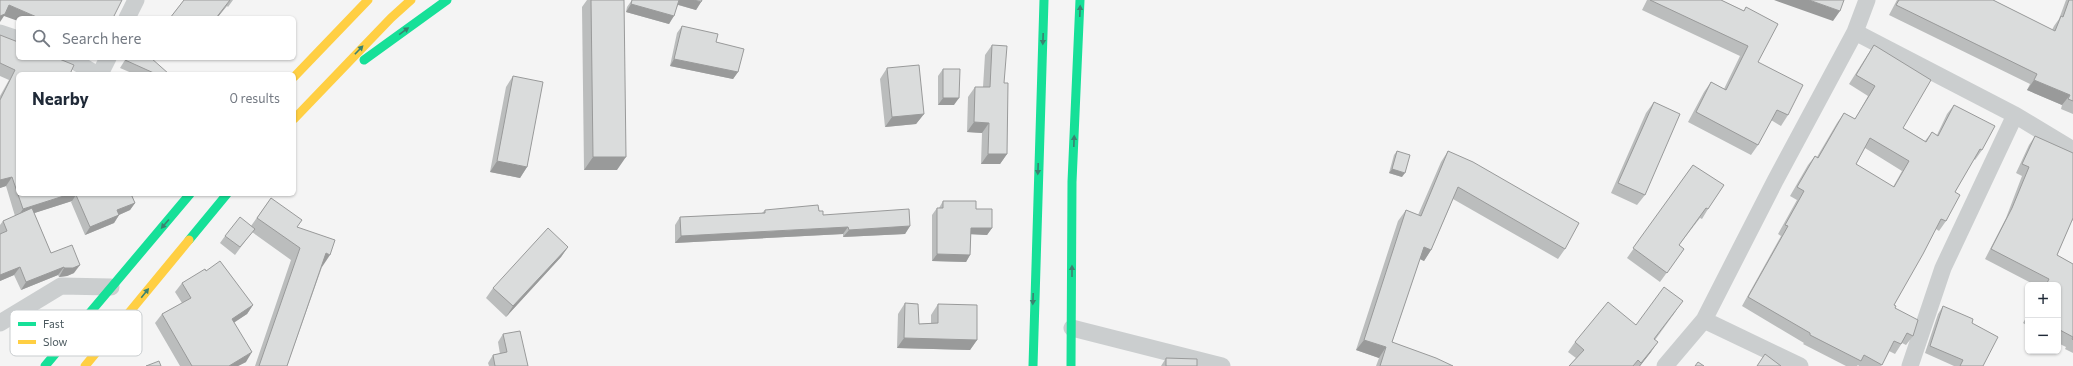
<!DOCTYPE html>
<html lang="en">
<head>
<meta charset="utf-8">
<style>
  body { margin:0; font-family:Commissioner,sans-serif; background:#f6f6f7; color:#1f2937 }
  .controls { position:absolute; right:12px; bottom:12px; display:grid; overflow:hidden; border-radius:6px; box-shadow:0 1px 3px #0004 }
  .controls button { width:36px; height:36px; display:grid; place-items:center; padding:0; border:0; border-bottom:1px solid #e0e1e3; background:#fff; color:#1f2937; font:20px sans-serif }
  .list { margin:0; padding:0; list-style:none }
  h2 { display:flex; justify-content:space-between; align-items:center; height:52px; margin:0; padding:0 16px; font-size:17px }
  h2 small { font-size:13px; font-weight:400; color:#747a83 }
  .icon { flex:none; width:22px; height:22px; fill:none; stroke:currentColor; stroke-width:2; stroke-linecap:round; stroke-linejoin:round }
  .map { position:relative; flex:none; width:2073px; height:366px; overflow:hidden }
  .search { position:absolute; background:#fff; box-shadow:0 1px 3px #0004; left:16px; top:16px; width:280px; height:44px; display:flex; align-items:center; gap:10px; box-sizing:border-box; padding:0 14px; border-radius:6px; color:#747a83; font-size:15px }
  .panel { position:absolute; background:#fff; box-shadow:0 1px 3px #0004; left:16px; top:72px; width:280px; height:124px; border-radius:6px }
  .map>svg:first-child { display:block }
</style>
</head>
<body>
<div class="map">
<svg width="2073" height="366" viewBox="0 0 2073 366">
  <rect width="100%" height="100%" fill="#f4f4f4"/>
  <g fill="none" stroke-linecap="round" stroke-linejoin="round">
    <path stroke="#cbcecf" stroke-width="17" d="M127 18 136 0
      M1855 32 2015 115 2073 150
      M0 33 18 39
      M69 58 96 74
      M100 74 108 58
      M1704 320 1800 366
      M0 323 61 286 111 287
      M1072 328 1222 366
      M1665 366 1704 320 1775 181 1855 32 1867 0
      M1910 366 1943 268 2015 115"/>
    <path stroke="#16e098" stroke-width="9" d="M364 60 447 0
      M189 240 227 194
      M45 366 190 194
      M1033 366 1044 0
      M1071 366 1072 182 1080 0"/>
    <path stroke="#ffcf43" stroke-width="9" d="M294 77 368 0
      M294 119 391 18 411 0
      M85 366 189 240"/>
  </g>
  <path fill="#bbbdbd" fill-rule="evenodd" d="M184 0H233L228 7 227 6 217 18H170Z
    M587 0H624L617 170H584L582 7Z
    M632 0 701 2 696 10 678 5 669 24 626 12 627 7Z
    M1647 0H1721L1744 11 1746 7 1758 62 1788 115 1781 126 1771 120 1758 145 1751 155 1688 122 1704 92 1711 82 1724 89 1740 56 1642 10Z
    M1897 0H1993L2052 30 2054 26 2059 19 2066 0H2073V114L2061 109 2062 105 2027 90 2030 84 1889 15Z
    M682 26 716 42 738 72 733 79 670 66 677 33Z
    M0 35 18 42V194H131L135 203 130 210 119 215 114 223 85 235 71 202 72 201 34 213 51 253 74 273 67 276 59 277 58 275 21 290 14 275 0 281V225L3 221 15 216 6 186 0 188V96L9 80 0 76Z
    M992 45 1004 83 1007 154 1000 164H981L982 133 967 132 968 97 975 87H983L985 55Z
    M1874 45 1903 128 1925 141 1932 132 1937 135 1947 114 1954 105 1982 150 1975 160 1974 159 1955 192 1946 221 1939 231 1936 229 1894 305 1895 308 1913 336 1906 345 1902 343 1895 354 1889 351 1881 366H1859L1858 365 1857 366H1846L1803 344 1804 343 1742 306 1781 236 1778 234 1797 200 1790 196 1808 165 1815 156 1817 157 1837 123 1844 113 1855 119 1868 96 1849 84 1868 54ZM1865 148 1902 171 1893 187 1856 164Z
    M125 60 169 74H134L120 68Z
    M887 68 924 114 916 124 885 127 880 79Z
    M943 69 954 105H938V76Z
    M513 76 527 167 520 178 490 172 506 87Z
    M1654 102 1645 195 1637 205 1611 193 1646 113Z
    M2035 136 2073 153V221L2072 220 2057 255 2073 264V353L2065 349 2066 347 2058 343V285H2035L1985 259 2006 218 2022 176 2016 173 2029 145Z
    M1397 151 1402 177 1389 173 1394 155Z
    M1448 151 1565 249 1558 259 1453 199 1431 250 1424 261 1420 259 1392 342 1453 366H1376L1379 358 1356 350 1398 221 1406 210 1418 215 1441 162Z
    M1693 165 1708 209 1702 219 1700 218 1679 245 1684 249 1660 282 1627 258Z
    M271 198 297 227 322 267 287 366H255L291 260 252 232 235 255 220 243 225 236 251 226Z
    M943 201 976 209 992 228 987 235 971 234 970 255 966 262 932 261V215L937 208H939Z
    M765 210 819 211 823 215 910 226 905 234 843 237V234L675 243V225L680 217 762 213Z
    M568 247 561 257 506 317 486 298 493 288Z
    M206 271 253 305 247 314 234 322 246 362 238 366H180L155 323 162 314 182 303 175 292 182 283Z
    M905 303 919 324 931 323V315L938 304 977 340 970 350 897 348 898 314Z
    M1943 306 1972 323 1983 366H1954L1925 353 1938 314Z
    M1676 311 1655 340 1651 352 1640 366H1569L1576 358 1568 352 1575 342 1636 325Z
    M2028 314V326L2023 323Z
    M503 334 528 366H489L488 363 493 355 500 354 498 342Z
    M1166 358 1197 366H1161Z"/>
  <path fill="#999a9a" d="M231 0 217 18H216Z
    M662 0H694L701 2 696 10Z
    M1774 0H1809L1840 11 1833 21Z
    M631 4 674 16 669 24 626 12Z
    M9 5 39 18H18V21L4 16 0 22V16Z
    M674 59 738 72 733 79 670 66Z
    M2034 80 2070 95 2062 105 2027 90Z
    M943 98H959L954 105H938Z
    M924 114 916 124 885 127 892 117Z
    M974 122 989 123 982 133 967 132Z
    M988 154H1007L1000 164H981Z
    M593 157H626L617 170H584Z
    M497 161 527 167 520 178 490 172Z
    M1392 169 1405 173 1402 177 1389 173Z
    M12 177 6 186 0 188V180Z
    M70 194H84L76 195 72 201 16 219 23 209Z
    M135 203 130 210 112 218 117 210Z
    M119 215 114 223 85 235 90 227Z
    M910 226 905 234 843 237 849 230Z
    M848 227 843 234 675 243 681 236Z
    M971 228H992L987 235 966 234Z
    M568 247 561 257 506 317 513 306Z
    M1424 247 1431 250 1424 261 1416 257Z
    M326 253 330 255 322 267 318 265Z
    M937 254 970 255 966 262 932 261Z
    M80 265 74 273 67 276 59 277 64 268Z
    M20 267 14 275 0 281V275Z
    M64 267 58 275 21 290 26 282Z
    M253 305 247 314 226 328 232 319Z
    M904 338 977 340 970 350 897 348Z
    M1364 340 1386 347 1379 358 1356 350Z
    M1658 342 1651 352 1640 366H1639Z
    M252 352 246 362 238 366H229Z"/>
  <path fill="#dadcdc" stroke="#999a9a" fill-rule="evenodd" d="M0 0H122L113 18H39L9 5 5 14 0 16Z
    M184 0H230L216 18H170Z
    M591 0H624L626 157H593Z
    M632 0H679L674 16 631 4Z
    M694 0H702L701 2Z
    M1650 0H1721L1744 11 1746 7 1778 24 1758 62 1803 85 1788 115 1777 110 1758 145 1696 112 1711 82 1726 90 1748 46Z
    M1809 0H1844L1840 11Z
    M1899 0H1993L2055 31 2061 16 2063 17 2069 0H2073V101L2068 99 2070 95 2034 80 2037 74 1896 5Z
    M682 26 718 34 716 42 744 49 738 72 674 59Z
    M0 35 18 42V58H57L74 65 70 74H18V194H70L23 209 12 177 0 180V100L15 70 0 63Z
    M992 45 1007 46 1004 83H1008L1007 154H988L989 123 974 122 975 87H990Z
    M1874 45 1931 80 1903 128 1926 142 1932 132 1938 136 1954 105 1995 126 1982 150 1980 149 1955 192 1960 195 1946 221 1941 219 1923 254 1894 305 1896 306 1895 308 1918 320 1913 336 1907 333 1901 344 1894 341 1882 365 1864 355 1861 361 1810 335V333L1748 297 1788 226 1785 225 1804 191 1797 187 1815 156 1818 158 1844 113 1855 119 1875 86 1856 75ZM1870 138 1909 161 1894 187 1856 164Z
    M127 58H151L169 74H156L125 60Z
    M919 65 924 114 892 117 887 68Z
    M943 69H960L959 98H943Z
    M513 76 543 82 527 167 497 161Z
    M1654 102 1680 114 1645 195 1618 183Z
    M2035 136 2073 153V218L2057 255 2073 264V340L2072 339 2073 337 2058 329V285H2046L2049 279 1991 249 2012 208 2029 167 2022 164Z
    M1397 151 1410 155 1405 173 1392 169Z
    M1448 151 1473 162 1579 223 1565 249 1458 187 1431 250 1424 247 1392 342 1436 358 1453 366H1380L1386 347 1364 340 1406 210 1421 216Z
    M1693 165 1724 185 1708 209 1706 208 1679 245 1684 249 1667 273 1633 248Z
    M78 194H131L135 203 117 210 119 215 90 227 76 195Z
    M271 198 302 220 297 227 335 240 330 255 326 253 287 366H259L300 248 257 218Z
    M943 201H976V209H992V228H971L970 255 937 254V208H943Z
    M818 205 819 211H823V215L909 209 910 226 849 230 848 227 681 236 680 217 765 213V210Z
    M32 208 51 253 72 245 80 265 73 268H64V267L26 282 20 267 0 275V234L7 231 3 221Z
    M240 217 255 229 240 247 225 236Z
    M548 228 568 247 513 306 493 288Z
    M220 261 253 305 232 319 252 352 229 366H192L162 314 191 298 182 283 205 269 206 271Z
    M1664 287 1683 301 1654 339 1658 342 1641 363 1638 360 1633 366H1569L1584 350 1575 342 1608 302 1636 325Z
    M905 303 918 304 919 324 938 323V304L977 305V340L904 338Z
    M1943 306 1973 319 1972 323 1998 337 1983 366H1960L1963 360 1930 346Z
    M520 331 528 366H495L493 355 507 352 503 334Z
    M1765 354 1781 366H1757Z
    M1166 358 1197 359V366H1166Z
    M159 361 161 366H146Z
    M1698 362 1704 366H1695Z"/>
  <defs><path id="oneway-solid" d="M-6-.8H1V-3.2L6.5 0L1 3.2V.8H-6Z"/></defs>
  <g fill="#3b8270">
    <use href="#oneway-solid" transform="translate(1080 11) rotate(-88)"/>
    <use href="#oneway-solid" transform="translate(404 31) rotate(-36)"/>
    <use href="#oneway-solid" transform="translate(1043 39) rotate(92)"/>
    <use href="#oneway-solid" transform="translate(359 50) rotate(-46)"/>
    <use href="#oneway-solid" transform="translate(1074 141) rotate(-88)"/>
    <use href="#oneway-solid" transform="translate(1038 169) rotate(92)"/>
    <use href="#oneway-solid" transform="translate(165 224) rotate(131)"/>
    <use href="#oneway-solid" transform="translate(1072 271) rotate(-90)"/>
    <use href="#oneway-solid" transform="translate(145 293) rotate(-51)"/>
    <use href="#oneway-solid" transform="translate(1033 299) rotate(92)"/>
  </g>
  <rect x="10" y="310" width="132" height="46" rx="6" fill="#fff" stroke="#c9cdcf" stroke-width="1"/>
  <rect x="18" y="322" width="18" height="4" fill="#16e098"/>
  <rect x="18" y="340" width="18" height="4" fill="#ffcf43"/>
  <g font-size="11" fill="#4b595f">
    <text x="43" y="328">Fast</text>
    <text x="43" y="346">Slow</text>
  </g>
</svg>
<div class="controls">
<button>+</button>
<button>−</button>
</div>
<div class="search"><svg class="icon" aria-label="search" viewBox="0 0 24 24"><circle cx="10" cy="10" r="6"/><path d="M15 15l6 6"/></svg>Search here</div>
<section class="panel">
<h2>Nearby<small>0 results</small></h2>
<ul class="list">
</ul>
</section>
</div>
</body>
</html>
